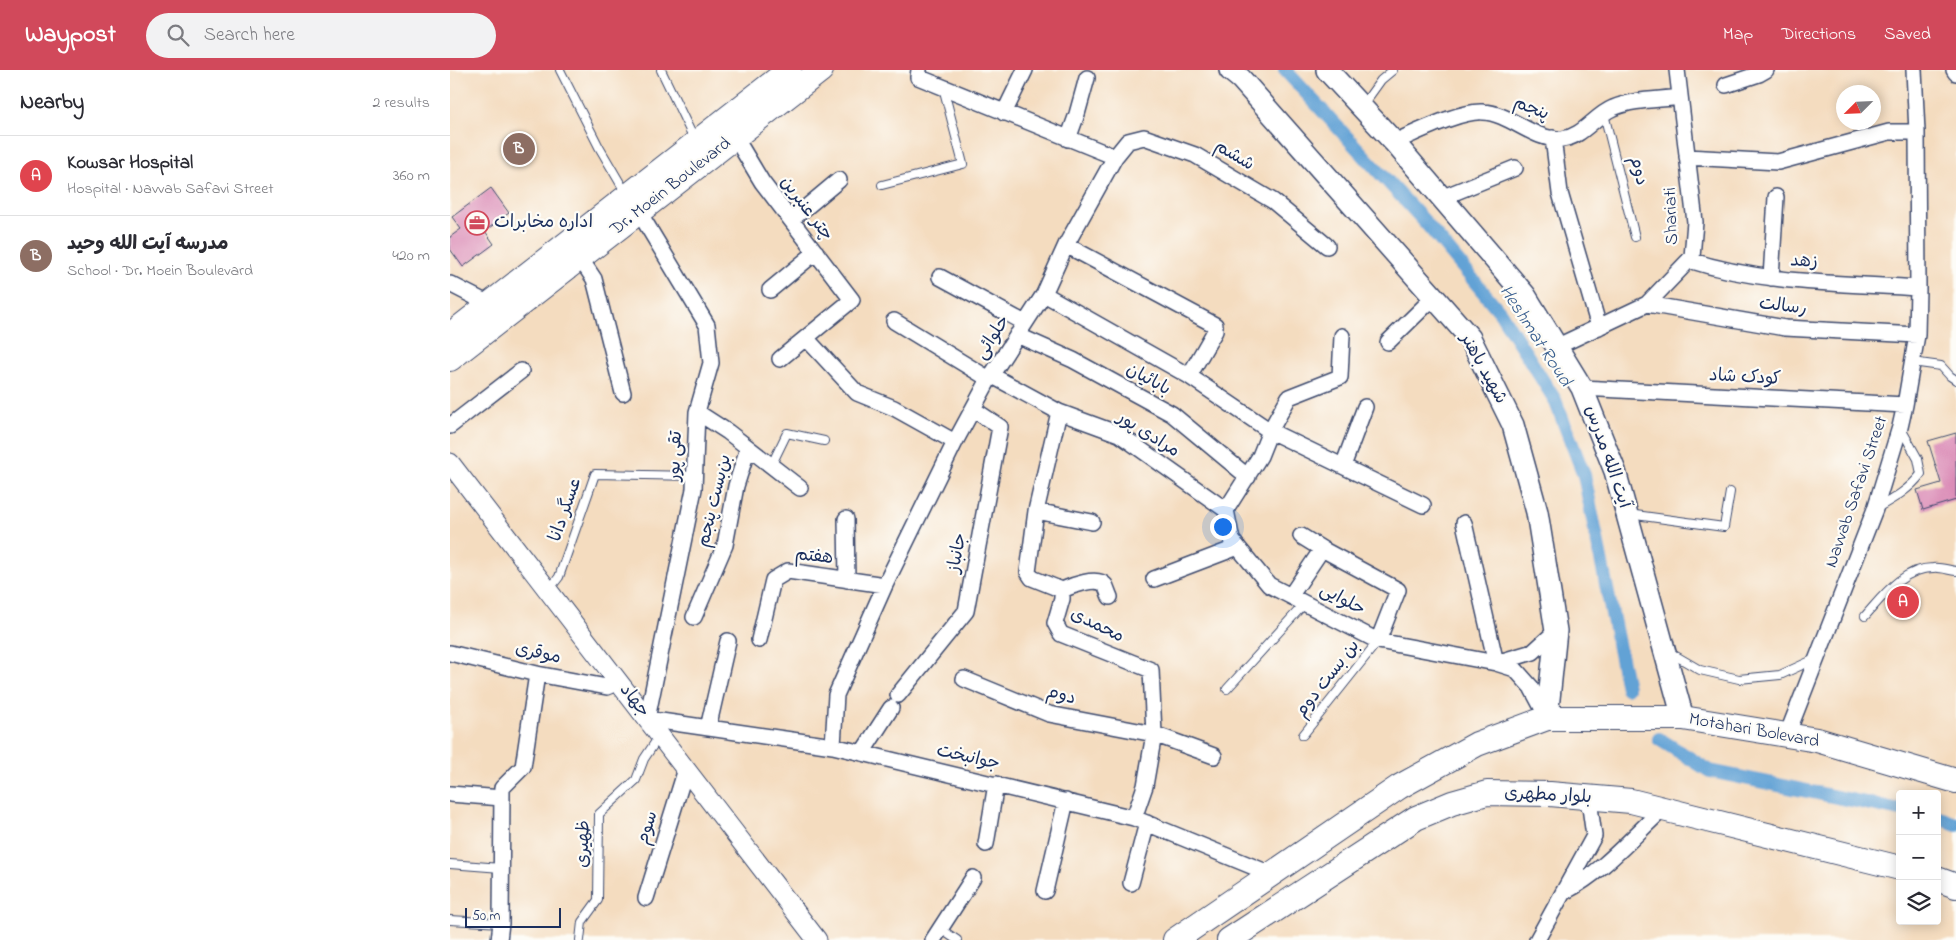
<!DOCTYPE html>
<html lang="en">
<head>
<meta charset="utf-8">
<style>
  body { margin:0; font-family:"Indie Flower","Playpen Sans Arabic",sans-serif; background:#f2f2f3; color:#2b2b33 }
  .controls { position:absolute; right:15px; bottom:15px; display:grid; overflow:hidden; border-radius:5px; box-shadow:0 2px 12px #0003 }
  .controls button { width:45px; height:45px; display:grid; place-items:center; padding:0; border:0; border-bottom:1px solid #e1e1e2; background:#fff; color:#2b2b33; font:25px sans-serif }
  .compass { position:absolute; left:1386px; top:15px; width:45px; height:45px; border-radius:50%; background:#fff; box-shadow:0 2px 12px #0003; rotate:246deg }
  .scale { position:absolute; left:15px; bottom:12px; width:96px; box-sizing:border-box; padding-left:5px; border:2px solid #1b2f5e; border-top:0; font-size:14px; line-height:18px; white-space:nowrap; color:#1b2f5e; -webkit-text-stroke:4px #fdfcf7; paint-order:stroke }
  .you { position:absolute; left:772px; top:456px; width:18px; height:18px; margin:-12px; border:4px solid #fff; border-radius:50%; background:#1a73e8; box-shadow:0 0 0 8px #1a73e833 }
  .badge { display:grid; place-items:center; width:32px; height:32px; border-radius:50%; background:#d1495b; color:#fff; font-size:16px; font-weight:700 }
  .pin { position:absolute; translate:-50% -50%; border:2px solid #fff; box-shadow:0 1px 5px #0006 }
  .list { margin:0; padding:0; list-style:none }
  h2 { display:flex; justify-content:space-between; align-items:center; height:65px; margin:0; padding:0 20px; font-size:21px }
  h2 small { font-size:16px; font-weight:400; color:#7c7c81 }
  .list li { display:grid; grid-template-columns:32px 1fr auto; gap:15px; align-items:center; box-sizing:border-box; height:80px; padding:0 20px; border-top:1px solid #e1e1e2 }
  .list b { display:block; font-size:19px; white-space:nowrap }
  .list p { margin:0; font-size:16px; white-space:nowrap; color:#7c7c81 }
  .list em { font-size:16px; font-style:normal; color:#7c7c81 }
  .icon { flex:none; width:28px; height:28px; fill:none; stroke:currentColor; stroke-width:2; stroke-linecap:round; stroke-linejoin:round }
  .map { position:relative; flex:none; width:1506px; height:870px; overflow:hidden }
  header { display:flex; align-items:center; gap:30px; box-sizing:border-box; height:70px; padding:0 25px; background:#d1495b; color:#fff }
  header strong { font-size:24px }
  nav { display:flex; gap:28px; margin-inline-start:auto; font-size:18px }
  .search { width:350px; height:45px; background:#f2f2f3; display:flex; align-items:center; gap:12px; box-sizing:border-box; padding:0 18px; border-radius:28px; color:#7c7c81; font-size:19px }
  main { display:flex }
  aside { flex:1; background:#fff }
  .map>svg:first-child { display:block }
</style>
</head>
<body>
<header>
<strong>Waypost</strong>
<div class="search"><svg class="icon" aria-label="search" viewBox="0 0 24 24"><circle cx="10" cy="10" r="6"/><path d="M15 15l6 6"/></svg>Search here</div>
<nav><a>Map</a><a>Directions</a><a>Saved</a></nav>
</header>
<main>
<aside>
<h2>Nearby<small>2 results</small></h2>
<ul class="list">
<li><span class="badge" style="background:#e0444e">A</span><div><b>Kowsar Hospital</b><p>Hospital · Navvab Safavi Street</p></div><em>360 m</em></li>
<li><span class="badge" style="background:#8d6e63">B</span><div><b>مدرسه آیت الله وحید</b><p>School · Dr. Moein Boulevard</p></div><em>420 m</em></li>
</ul>
</aside>
<div class="map">
<svg width="1506" height="870" viewBox="0 0 1506 870">
  <rect width="100%" height="100%" fill="#fdfcf7"/>
  <filter id="ink" filterUnits="userSpaceOnUse"><feTurbulence type="fractalNoise" baseFrequency=".02" numOctaves="2"/><feDisplacementMap in="SourceGraphic" scale="10" xChannelSelector="R" yChannelSelector="G"/><feConvolveMatrix kernelMatrix="1 2 1 2 8 2 1 2 1" color-interpolation-filters="sRGB"/></filter>
  <filter id="wash" filterUnits="userSpaceOnUse"><feTurbulence type="fractalNoise" baseFrequency=".0096" numOctaves="4" result="noise"/><feDisplacementMap in="SourceGraphic" scale="20" xChannelSelector="R" yChannelSelector="G"/><feGaussianBlur stdDeviation="1.12" result="paint"/><feColorMatrix in="noise" values="0 0 0 0 0 0 0 0 0 0 0 0 0 0 0 0 0 1.4 0 .05"/><feComposite in="paint" operator="in"/></filter>
  <g filter="url(#wash)">
    <rect width="100%" height="100%" fill="#f4dcbf"/>
    <g fill="none" stroke-linecap="round" stroke-linejoin="round">
      <path stroke="#62a2d5" stroke-width="14" d="M835 0 975 152 1050 242 1105 330 1134 405 1177 618
        M1209 669 1260 701 1450 740
        M1487 747 1506 754"/>
    </g>
    <g id="blocks">
      <path fill="#db8db7" d="M41 118 59 143 35 161 44 174 13 197 0 179V167L11 159 2 147Z
        M1506 363V430L1473 440 1467 420 1491 413 1478 371Z"/>
    </g>
  </g>
  <g filter="url(#ink)">
    <use href="#blocks" fill-opacity="0" stroke="#3c496d" stroke-width="1"/>
    <g fill="none" stroke-linecap="round" stroke-linejoin="round">
      <g stroke="#3c496d" stroke-width="10">
        <path id="service" d="M110 0 149 77 177 125
          M211 0 245 71
          M913 35 931 10 943 0
          M1154 44 1185 167
          M432 115 513 94 493 17
          M1462 292 1491 296 1500 306 1506 310
          M321 396 337 363 374 371
          M1427 438C1443 429 1460 419 1471 404L1468 389 1450 357
          M1178 444 1274 457 1280 422
          M98 521 109 507 145 404 244 406
          M1415 546C1433 526 1453 498 1483 498 1490 497 1498 500 1506 501
          M1219 582 1250 600 1289 609 1330 605 1365 589
          M777 619 856 532
          M853 665 928 571
          M0 794 51 798
          M0 850 51 853
          M489 858 507 870
          M130 870 132 852 148 830 149 744 186 710 194 689 210 665"/>
      </g>
      <g stroke="#3c496d" stroke-width="18">
        <path id="minor" d="M1504 0 1506 3
          M1276 15 1309 4 1316 0
          M554 43 575 0
          M285 67 312 112 402 230 330 289
          M1103 68 1110 123 1149 257
          M618 69 627 44 637 8
          M944 72C966 63 1011 40 1033 42 1060 43 1083 71 1112 69 1133 67 1144 46 1163 38 1183 29 1208 30 1230 27
          M665 87 678 71 694 67 745 85 823 131 877 176
          M1237 87 1328 92 1439 62H1467
          M991 128 1065 98
          M189 142 257 255 261 293 247 342 244 419 197 649 383 676 684 748 821 804
          M341 150 389 110
          M616 175 765 255V261L739 306
          M130 188 144 209 173 323
          M1239 190C1313 214 1391 213 1468 218
          M490 207 575 253
          M1321 208 1326 127
          M0 214 39 234
          M320 220 366 182
          M594 224 739 306 820 361 973 435
          M1197 234 1335 258 1467 265
          M444 251 539 309
          M567 265 623 290 722 344 798 407
          M892 266 890 307 839 327 820 361 810 386 776 440 782 470 819 515 928 571 1046 593 1065 599 1081 617 1097 647
          M356 268 407 323 444 338 505 372
          M938 272 984 227
          M1106 277 1197 234 1242 187 1245 152 1227 0
          M541 305 609 342 669 364 776 440
          M1132 318 1455 335
          M247 342 278 362 350 418
          M609 342 586 441 578 502 582 508 612 520V529L605 553 611 564 701 600 704 664 695 716 684 748
          M0 356 71 301
          M893 396 915 337
          M586 441 642 452
          M396 449 397 510
          M1014 453 1046 593
          M851 466 872 479
          M704 509 788 477
          M612 520C621 516 647 506 655 515 657 518 658 523 660 527
          M841 525 872 479 948 520 928 571
          M244 547 275 475 286 416 298 378
          M309 570 323 510 338 501 435 515
          M0 583 87 604 157 617 169 612
          M1046 593 1083 582 1106 561
          M514 609 599 644 704 664 764 686
          M448 625 516 541 550 357 523 339
          M258 658 278 571
          M1337 665 1425 439 1450 357 1455 335 1467 265 1468 218 1467 62 1464 0
          M383 676 386 625 435 515 505 372 539 309 594 224 616 175 665 87 468 7 469 0
          M412 683 441 638
          M0 724 52 728
          M536 774 546 714
          M681 813 697 753
          M595 821 616 731
          M1116 821C1153 802 1182 767 1213 739
          M196 828 236 699
          M49 870 51 853 52 718 73 697 87 604
          M483 870 523 808
          M1087 870 1144 766 1140 737 1129 727"/>
      </g>
      <g stroke="#3c496d" stroke-width="21">
        <path id="tertiary" d="M0 393 367 870"/>
      </g>
      <g stroke="#3c496d" stroke-width="24">
        <path id="secondary" d="M780 0 791 9 1020 268 1063 355 1087 442 1106 561 1097 648
          M877 0 944 72 1075 225 1132 318 1165 401 1233 648"/>
      </g>
      <g stroke="#3c496d" stroke-width="26">
        <path id="primary" d="M0 265 339 0
          M0 289 371 0
          M1487 809 1506 816
          M725 870 949 717 1027 674 1097 648H1233L1367 670 1506 711
          M779 870 966 748 1002 733 1037 723 1100 724 1181 731 1450 798"/>
      </g>
      <use href="#service" stroke="#fff" stroke-width="8"/>
      <use href="#minor" stroke="#fff" stroke-width="15"/>
      <use href="#tertiary" stroke="#fff" stroke-width="19"/>
      <use href="#secondary" stroke="#fff" stroke-width="21"/>
      <use href="#primary" stroke="#fff" stroke-width="24"/>
    </g>
  </g>
  <defs>
    <g id="office-ring" transform="scale(1.25)"><circle r="9.5" fill="#fdfcf7" stroke="#d1495b" stroke-width="1.5"/><path d="M-6-3h4V-5.5h4V-3h4V5H-6ZM-1-4.5V-3h2v-1.5ZM-6 0V1H6V0Z" fill="#d1495b"/></g>
  </defs>
  <g fill-rule="evenodd">
    <use href="#office-ring" x="27" y="153"/>
  </g>
  <g text-anchor="middle" dominant-baseline="central" stroke-width="4.5" stroke-linejoin="round" paint-order="stroke">
    <g font-size="18" fill="#1b2f5e" stroke="#fdfcf7">
      <text transform="translate(1081 39) rotate(22)">پنجم</text>
      <text transform="translate(784 86) rotate(31)">ششم</text>
      <text transform="translate(1188 101) rotate(76)">دوم</text>
      <text transform="translate(221 117) rotate(-38)">Dr. Moein Boulevard</text>
      <text transform="translate(356 139) rotate(53)">چتر عنبرین</text>
      <text transform="translate(1222 146) rotate(-92)">Shariati</text>
      <text transform="translate(1354 192) rotate(3)">زهد</text>
      <text transform="translate(1333 237) rotate(7)">رسالت</text>
      <text transform="translate(543 268) rotate(-57)">حلوائی</text>
      <text transform="translate(1033 299) rotate(61)">شهید باهنر</text>
      <text transform="translate(1295 308) rotate(3)">کودک شاد</text>
      <text transform="translate(698 310) rotate(29)">بابائیان</text>
      <text transform="translate(698 365) rotate(32)">مرادی پور</text>
      <text transform="translate(226 386) rotate(-88)">تقی پور</text>
      <text transform="translate(1157 387) rotate(71)">آیت الله مدرس</text>
      <text transform="translate(1407 422) rotate(-71)">Navvab Safavi Street</text>
      <text transform="translate(265 431) rotate(-76)">بن‌بست پنجم</text>
      <text transform="translate(116 440) rotate(-71)">عسگر دانا</text>
      <text transform="translate(508 483) rotate(-79)">جانباز</text>
      <text transform="translate(364 487) rotate(6)">هفتم</text>
      <text transform="translate(892 530) rotate(28)">حلوایی</text>
      <text transform="translate(647 556) rotate(26)">محمدی</text>
      <text transform="translate(88 584) rotate(12)">موقری</text>
      <text transform="translate(878 609) rotate(-52)">بن بست دوم</text>
      <text transform="translate(611 626) rotate(15)">دوم</text>
      <text transform="translate(184 631) rotate(52)">جهاد</text>
      <text transform="translate(1304 661) rotate(10)">Motahari Bolevard</text>
      <text transform="translate(518 688) rotate(13)">جوانبخت</text>
      <text transform="translate(1098 726) rotate(3)">بلوار مطهری</text>
      <text transform="translate(198 758) rotate(-73)">سوم</text>
      <text transform="translate(134 774) rotate(-88)">ظهیری</text>
    </g>
    <g font-size="18" fill="#1b2f5e" stroke="#fdfcf7" text-anchor="start">
      <text x="44" y="153">اداره مخابرات</text>
    </g>
    <g font-size="19" font-style="italic" fill="#375d8e" stroke="#fdfcf7">
      <text transform="translate(1085 266) rotate(57)">Heshmat Roud</text>
    </g>
  </g>
</svg>
<div class="controls">
<button>+</button>
<button>−</button>
<button><svg class="icon" aria-label="layers" viewBox="0 0 24 24"><path d="M12 4l9 5-9 5-9-5zM3 14l9 5 9-5"/></svg></button>
</div>
<svg class="compass" viewBox="-18 -18 36 36"><path d="M0-13l5 13h-10z" fill="#e53935"/><path d="M0 13l5-13h-10z" fill="#7c7c81"/></svg>
<div class="scale">50 m</div>
<div class="you"></div>
<div class="pin badge" style="left:1453px;top:532px;background:#e0444e">A</div>
<div class="pin badge" style="left:69px;top:79px;background:#8d6e63">B</div>
</div>
</main>
</body>
</html>
